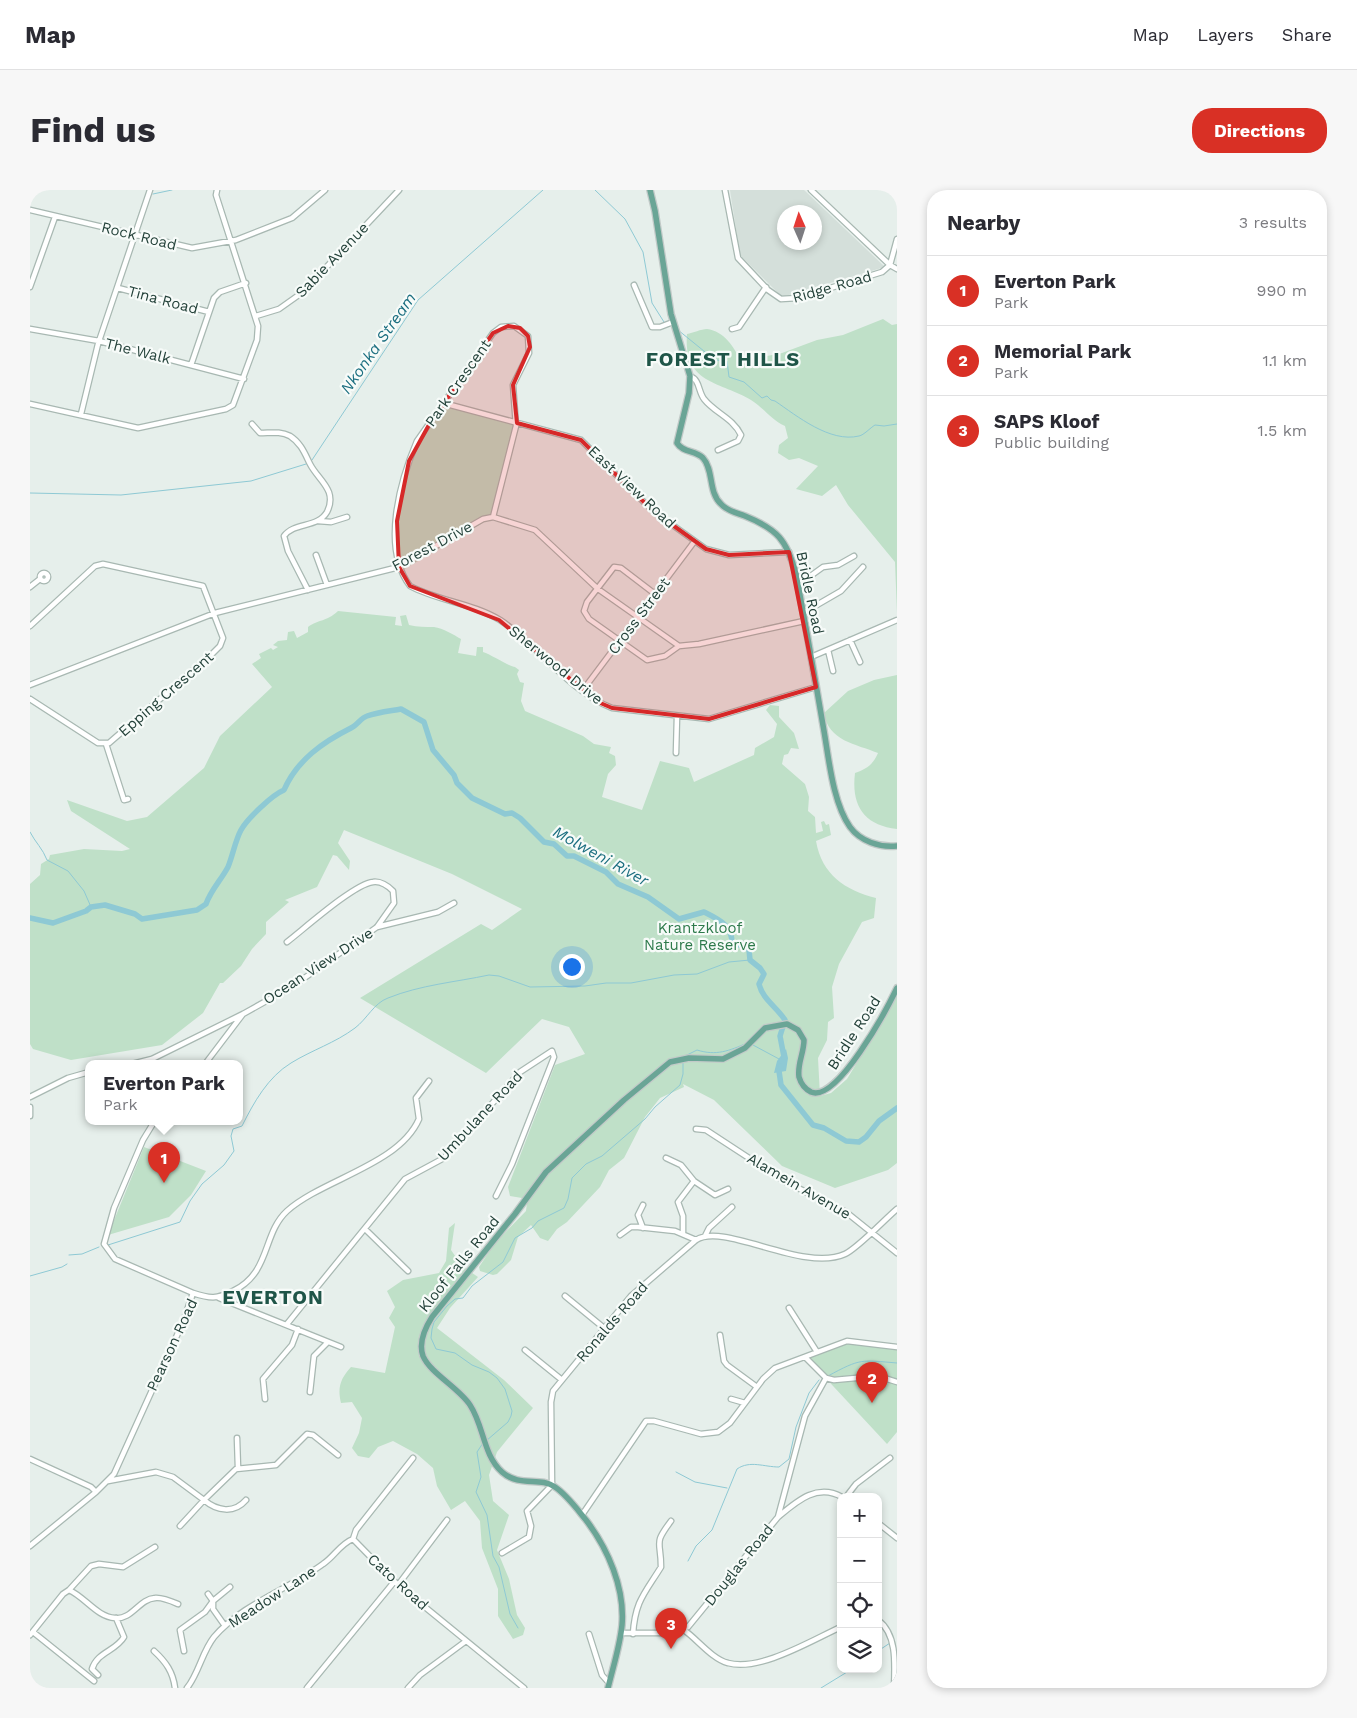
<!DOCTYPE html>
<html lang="en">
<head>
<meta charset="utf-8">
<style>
  body { margin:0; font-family:"Work Sans",sans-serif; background:#f7f7f7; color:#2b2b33 }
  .controls { position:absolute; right:15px; bottom:15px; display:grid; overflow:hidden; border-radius:10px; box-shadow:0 2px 8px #0003 }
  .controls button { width:45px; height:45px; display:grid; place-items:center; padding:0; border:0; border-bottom:1px solid #e1e1e2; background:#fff; color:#2b2b33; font:25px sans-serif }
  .compass { position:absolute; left:747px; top:15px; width:45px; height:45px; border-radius:50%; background:#fff; box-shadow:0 2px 8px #0003; rotate:357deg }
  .you { position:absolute; left:541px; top:776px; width:18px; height:18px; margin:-12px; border:4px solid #fff; border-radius:50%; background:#1a73e8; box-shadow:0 0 0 8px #1a73e833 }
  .badge { display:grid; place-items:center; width:32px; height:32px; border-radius:50%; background:#d93025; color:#fff; font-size:16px; font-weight:700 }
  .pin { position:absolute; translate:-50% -41px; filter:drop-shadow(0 1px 2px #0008) }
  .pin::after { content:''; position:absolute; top:26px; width:18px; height:15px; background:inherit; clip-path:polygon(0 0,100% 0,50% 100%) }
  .popup { position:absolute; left:55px; top:870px; width:158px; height:65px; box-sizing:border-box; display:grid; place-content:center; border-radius:10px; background:#fff; filter:drop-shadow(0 1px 4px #0005); font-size:16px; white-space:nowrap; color:#7c7c81 }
  .popup b { font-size:19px; color:#2b2b33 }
  .popup::after { content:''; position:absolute; left:50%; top:100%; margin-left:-10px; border:10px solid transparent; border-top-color:#fff }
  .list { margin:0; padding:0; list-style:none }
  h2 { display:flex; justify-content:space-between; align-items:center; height:65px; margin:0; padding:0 20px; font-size:21px }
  h2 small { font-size:16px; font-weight:400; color:#7c7c81 }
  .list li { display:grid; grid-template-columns:32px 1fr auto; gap:15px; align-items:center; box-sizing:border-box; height:70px; padding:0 20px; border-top:1px solid #e1e1e2 }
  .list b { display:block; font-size:19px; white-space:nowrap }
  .list p { margin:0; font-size:16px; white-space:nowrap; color:#7c7c81 }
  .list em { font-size:16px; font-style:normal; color:#7c7c81 }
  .icon { flex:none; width:28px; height:28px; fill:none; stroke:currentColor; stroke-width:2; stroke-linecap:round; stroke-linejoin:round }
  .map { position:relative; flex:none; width:867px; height:1498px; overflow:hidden; border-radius:20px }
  header { display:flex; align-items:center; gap:30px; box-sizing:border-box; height:70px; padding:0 25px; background:#fff; border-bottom:1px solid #e1e1e2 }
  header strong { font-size:24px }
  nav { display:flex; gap:28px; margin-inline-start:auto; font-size:18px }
  .intro { display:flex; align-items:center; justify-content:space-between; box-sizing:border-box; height:120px; padding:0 30px }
  h1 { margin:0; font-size:35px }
  .button { padding:12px 22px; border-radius:20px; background:#d93025; color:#fff; font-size:18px; font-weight:700 }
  main { display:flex; gap:30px; padding:0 30px }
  aside { flex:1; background:#fff; border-radius:20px; box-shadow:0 2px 8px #0003 }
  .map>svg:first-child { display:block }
</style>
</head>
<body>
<header>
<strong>Map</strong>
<nav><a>Map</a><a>Layers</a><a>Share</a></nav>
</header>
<div class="intro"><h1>Find us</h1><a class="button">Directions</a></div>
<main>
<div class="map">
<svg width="867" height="1498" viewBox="0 0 867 1498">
  <rect width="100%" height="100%" fill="#e6efeb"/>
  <path fill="#d4dfda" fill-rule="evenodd" d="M700 0H774L855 77 752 107 710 65ZM754 22H784V52H754Z"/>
  <path fill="#bfe0c8" d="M853 129 862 135 867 134V423L865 372 818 315 806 295 792 306 766 299 788 276 769 268 759 270 748 263 749 255 758 248 755 236C740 229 734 218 721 210 689 191 653 194 657 144 663 143 671 139 677 139 694 141 704 157 711 171L752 163 787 150 813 145Z
    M413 214 485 233 463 327 371 381 365 353 373 293 382 266Z
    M308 421 366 427 365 435 372 436 370 426 376 425 379 435C388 437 395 437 404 437 413 438 424 445 431 449L428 463 446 466 447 457H453V462C462 465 480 477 485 477L489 480 487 484 490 492 494 493 491 511 495 521 553 546 564 554 581 557 579 563 585 566 586 575 578 584 572 607 612 620 630 571 659 578 664 592 724 565 725 558 744 547 747 534 736 520 740 515 749 516V527L764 543 769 559 761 558 758 564 754 565 752 574 775 594 779 607 778 621 785 627 786 643 793 641 791 632 794 631 796 635 799 634 801 645 786 651C792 685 815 700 846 708L844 728 832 732 809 774 802 797 804 828 798 832 797 850 788 868 790 906 801 903 817 889 867 807V973L858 980 805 998 752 976 684 910 653 894 654 897 630 908 615 927 594 968 579 980 570 997 537 1032 527 1039 518 1051 510 1048 501 1035 488 1047 481 1070 467 1084 463 1085 450 1081 449 1077 465 1053 496 1021 497 1013 492 1008 480 1006 478 997 525 875 555 864 539 837 512 829 456 883 330 808 451 734 462 740 492 719 422 684 314 640 308 653 320 671 319 680 307 666 303 665 287 697 255 710 259 712 236 732V744L222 759 211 776 193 793H190L173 823 132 855 41 870 3 859 0 854V694L10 685 11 674 19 669 20 665 54 659 92 661 100 659 41 621 37 610 97 631 117 627 174 578 190 546 242 497 222 474 231 468 229 464 241 458 243 460 248 457 243 455 248 451 257 450 258 442 264 441 267 448 278 442V437C289 429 296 432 308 421Z
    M867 485V639C834 635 821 616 825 583 836 579 843 575 848 563 826 554 798 551 794 523L818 501 844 490Z
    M114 957 176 981 161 1005 139 1027 78 1045Z
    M425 1033 421 1060 432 1076 448 1087 420 1118 407 1138 474 1190 503 1218 467 1262 459 1285 463 1311 479 1325 467 1360 479 1389 487 1425 495 1438 493 1445 483 1449 468 1426V1399L452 1358 450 1331 435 1311 421 1320 407 1296 403 1278 387 1264 363 1251 348 1257 339 1268 328 1266 322 1258 329 1243 332 1228 322 1212 311 1213C307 1197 311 1188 321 1177L355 1183 365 1137 359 1128 365 1117 357 1101 373 1090 409 1083 416 1071 419 1038Z
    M818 1152 867 1159V1242L857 1254 777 1168Z"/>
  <path fill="#8ec9d4" d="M756 859 758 868 756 881 744 883 747 871Z"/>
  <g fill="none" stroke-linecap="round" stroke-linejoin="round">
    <path stroke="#8ec9d4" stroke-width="1" d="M565 0 595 29 613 62 622 113 634 132
      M123 4 142 0
      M648 140 685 170 697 171 699 187 714 192 732 208 737 206 741 210 745 211C767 226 800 253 829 246 834 245 840 238 845 235L854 236 867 234
      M282 270 388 110 513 0
      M0 303 91 305 221 291 276 274
      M0 642C5 652 13 659 17 670L38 681 54 701 61 717
      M723 855 749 869
      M653 867 667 860C686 866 699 861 717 853
      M78 1055 150 1032 160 1011 172 994 194 975 204 961 201 946 203 939 212 936C224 912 238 887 261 873 282 860 305 853 325 838 337 829 344 813 358 808 390 795 426 792 459 785L469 786 500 797 555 796 576 793H601L644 785 667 784 699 772 720 770
      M39 1065 52 1064 69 1057
      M0 1086 32 1077 37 1074
      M798 1186C831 1168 831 1170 867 1173
      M456 1251 478 1232 481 1226 482 1221 475 1199 467 1188 459 1182 442 1175 425 1163 406 1159 401 1148 402 1139 404 1132 417 1116 425 1109 433 1108 442 1096 473 1072 485 1048 502 1038 508 1031 534 1018 538 1009 542 988 556 974 572 966 615 929 625 917 650 895 653 884V871
      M453 1253 447 1262 451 1287 446 1302 457 1325 463 1366 469 1377 480 1424 488 1438
      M646 1282 665 1292 697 1298
      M658 1371 666 1356 682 1340 707 1279C720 1270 734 1277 749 1277L759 1269 766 1237 779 1203 789 1190
      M848 1461 860 1453
      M791 1498 822 1479"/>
    <path stroke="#8ec9d4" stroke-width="5.5" d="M0 728 23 733 56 721 61 717 75 715 105 724 112 729 167 720 176 714C181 700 191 690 198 677 203 665 205 651 211 640 217 629 242 605 254 600 267 570 293 552 321 538 327 535 331 528 337 526 348 522 360 521 371 519L394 532 403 560 424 585 427 593 442 608 475 624 482 623 490 628 514 652 524 654 537 666H544L576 682 588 694 618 707 649 729 674 722C690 730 703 736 702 755H714L719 760 720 770 730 778 734 784 729 794C733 810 746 816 755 830L750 846 754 867
      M751 876 749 881 751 895 783 935 794 938 816 951 829 952 836 947 849 931 867 918"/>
    <g stroke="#a8b8b2" stroke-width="7">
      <path id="minor" d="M695 0 708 68 738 100 751 109 768 108 852 82 860 75 867 49
        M781 0 860 75 867 79
        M0 20 162 58 206 50 262 28 295 0
        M604 95 622 137H630L643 132
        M0 97 25 27
        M88 98 179 122
        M226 126 249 119 273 102 369 0
        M0 139 69 151 214 189
        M702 139 709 137 736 97
        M161 175 184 108 190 102 216 93
        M660 186C670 190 668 201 674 209 685 223 703 228 711 245L708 251 688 260
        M413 213 551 250 623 321 676 359 699 365 759 362
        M0 214 108 238 196 219 203 215 227 150 228 136 186 5 187 0
        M51 224 68 154 120 0
        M222 234 230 243C241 243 250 241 260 246 271 253 275 264 280 274 288 290 308 300 297 322 288 338 264 332 254 346L258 361 278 400
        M463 327 486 236 483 195 499 163 498 146 484 136 471 137 463 143 387 251C370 291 351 358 380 396 408 411 442 413 470 430 507 454 539 502 582 518L679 529 786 497
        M288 331 301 332 317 327
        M286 365 297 395
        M10 387a4 4 0 1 1 8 0a4 4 0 1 1-8 0Z
        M768 395 793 377 808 375 824 366
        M0 397 10 389
        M625 404 591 378 584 377 557 412 554 421 559 429 617 470 635 466 649 456
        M773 423 811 401 833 377
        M0 436 65 376 73 374 173 396 193 448 190 456 181 465 79 553H68L0 509
        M820 450 830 472
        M798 460 803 481
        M781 467 867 430
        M0 495 185 423 369 377 453 329 463 327 505 340 568 399 649 456 669 454 774 431
        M553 500 664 352
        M76 554 94 610 98 609
        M646 563 647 526
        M347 737 408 722 424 713
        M102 874 122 869 213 824 263 796 347 737 364 713 363 701C358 696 350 691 343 692 324 694 274 739 257 752
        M175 874 213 824
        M0 907 38 888 59 882
        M0 917V926
        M124 932 113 950 84 1018 74 1054 85 1069 163 1103
        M666 939 676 940 754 991 816 1022 867 1063
        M636 968 651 975 664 991 685 1005 698 999
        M613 1038 608 1025 613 1015
        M335 1039 378 1081
        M653 1044V1026L648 1012 664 991
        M590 1045 601 1037H608L645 1041 666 1050
        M675 1046 679 1038 702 1017
        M535 1106 574 1138
        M189 1108 311 1157
        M759 1118 787 1162
        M257 1134 375 989 414 968 490 882 522 861 524 867 482 974 466 1006
        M690 1145 694 1171 697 1175 727 1197
        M495 1160 532 1190
        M796 1188 804 1190 848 1186 867 1192
        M280 1202 284 1166 298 1152
        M235 1209 233 1189 262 1155 268 1139
        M701 1209 715 1213
        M207 1248 208 1278
        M383 1268 326 1340 323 1349 368 1395 494 1498
        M0 1269 61 1297 66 1302
        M78 1291 126 1282 143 1287 174 1310 206 1279 246 1275 277 1244 283 1245 308 1265
        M816 1307 826 1294 860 1268
        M552 1325 616 1231H624L671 1244 688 1242 700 1233 733 1189 745 1178 817 1151 867 1157
        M748 1327C767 1311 787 1293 812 1307
        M848 1333 867 1348
        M150 1336 174 1310C187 1321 204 1324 216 1310
        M0 1356 66 1302 84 1284 153 1132 163 1103C181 1109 186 1109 203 1101 241 1083 232 1044 257 1021 293 989 369 975 389 929L386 908 399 891
        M472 1363 499 1347 501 1336 497 1321 522 1295 521 1212 523 1201 601 1106 666 1050C695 1032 773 1083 815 1064 828 1058 854 1030 867 1019
        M368 1395 417 1330
        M39 1400 61 1376 69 1374 93 1377 125 1357
        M178 1404 183 1411V1419L195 1436
        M848 1430C867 1444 865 1473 864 1498
        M654 1440C667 1449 682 1469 698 1473 730 1482 782 1450 811 1437
        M3 1442 64 1491
        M591 1443H640L658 1437 748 1327 775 1226 796 1188 775 1167
        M559 1444 572 1485 579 1493
        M603 1444C605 1411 615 1403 631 1377 631 1350 623 1355 641 1331
        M0 1445 33 1404 39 1400C55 1407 67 1427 85 1428 102 1430 109 1409 125 1408 132 1407 141 1411 148 1414
        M124 1461C136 1472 143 1482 145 1498
        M154 1461 150 1440 175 1422 183 1411 200 1397
        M68 1485 62 1479C67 1462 86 1461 94 1447L86 1428
        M157 1498C169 1483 172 1462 184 1447 212 1414 259 1399 293 1374 304 1367 310 1354 323 1349
        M277 1498 364 1392
        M378 1498 390 1485 436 1451"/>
    </g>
    <g stroke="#c2cac8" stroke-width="8">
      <path id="major" d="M620 0 625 21 641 124 660 186 659 203 647 253C653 263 665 260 673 268 684 280 678 302 691 314 697 321 707 323 715 326 747 339 757 350 766 384 776 436 785 489 794 541 799 570 803 613 820 637 830 651 850 658 867 656
        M578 1498C583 1477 590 1456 592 1435 595 1398 578 1359 556 1330 547 1319 537 1305 525 1297 510 1286 490 1298 472 1282 453 1265 454 1236 440 1215 429 1198 400 1183 393 1166 388 1152 395 1138 402 1127L485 1024 516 982 594 910 640 872 659 868 693 869 715 858 735 838 757 834 768 840 774 850C774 863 767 874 769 887 771 894 775 899 781 902 807 913 857 819 867 798"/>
    </g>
    <use href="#minor" stroke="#fff" stroke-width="4.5"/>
    <use href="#major" stroke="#6aa596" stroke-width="5.5"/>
  </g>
  <path fill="#d62828" fill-opacity="0.2" stroke="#d62828" stroke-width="4" stroke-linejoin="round" d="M478 136 490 138 498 146 500 157 483 195 487 233 551 250 623 321 676 359 699 365 759 362 786 497 679 529 582 518 568 512 469 430 380 396 369 377 367 331 379 271 400 233 463 143Z"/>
  <g text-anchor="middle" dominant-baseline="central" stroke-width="4.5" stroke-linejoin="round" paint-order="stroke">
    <g font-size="15" fill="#24423a" stroke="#f7fbf9">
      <text transform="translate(109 46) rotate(14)">Rock Road</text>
      <text transform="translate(302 70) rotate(-46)">Sabie Avenue</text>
      <text transform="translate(802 97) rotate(-16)">Ridge Road</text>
      <text transform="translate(133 110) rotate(15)">Tina Road</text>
      <text transform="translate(108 161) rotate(14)">The Walk</text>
      <text transform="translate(428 193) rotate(-55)">Park Crescent</text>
      <text transform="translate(602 297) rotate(43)">East View Road</text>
      <text transform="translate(402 356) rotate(-28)">Forest Drive</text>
      <text transform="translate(780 403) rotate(78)">Bridle Road</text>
      <text transform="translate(609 426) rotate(-53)">Cross Street</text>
      <text transform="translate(526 475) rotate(39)">Sherwood Drive</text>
      <text transform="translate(136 504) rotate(-41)">Epping Crescent</text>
      <text transform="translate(288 776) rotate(-33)">Ocean View Drive</text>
      <text transform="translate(824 843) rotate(-57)">Bridle Road</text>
      <text transform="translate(450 926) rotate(-47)">Umbulane Road</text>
      <text transform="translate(769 996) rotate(30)">Alamein Avenue</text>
      <text transform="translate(429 1074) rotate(-51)">Kloof Falls Road</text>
      <text transform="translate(582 1132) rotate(-49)">Ronalds Road</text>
      <text transform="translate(142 1155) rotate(-65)">Pearson Road</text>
      <text transform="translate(709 1375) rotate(-51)">Douglas Road</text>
      <text transform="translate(368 1392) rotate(42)">Cato Road</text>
      <text transform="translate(242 1407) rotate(-33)">Meadow Lane</text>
    </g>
    <g font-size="15" fill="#2d7a4b" stroke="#f7fbf9">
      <text x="670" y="738">Krantzkloof<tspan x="670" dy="17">Nature Reserve</tspan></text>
    </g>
    <g font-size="16" font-style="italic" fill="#1c6f80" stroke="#f7fbf9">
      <text transform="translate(348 153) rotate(-55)">Nkonka Stream</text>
      <text transform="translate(571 666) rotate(29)">Molweni River</text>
    </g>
    <g font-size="20" font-weight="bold" letter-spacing="1" fill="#1f5548" stroke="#f7fbf9">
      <text x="693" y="169">FOREST HILLS</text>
      <text x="243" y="1107">EVERTON</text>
    </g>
  </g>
</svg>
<div class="controls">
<button>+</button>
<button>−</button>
<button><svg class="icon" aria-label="locate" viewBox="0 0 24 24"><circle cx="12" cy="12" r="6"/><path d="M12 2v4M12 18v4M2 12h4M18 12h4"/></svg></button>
<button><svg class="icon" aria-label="layers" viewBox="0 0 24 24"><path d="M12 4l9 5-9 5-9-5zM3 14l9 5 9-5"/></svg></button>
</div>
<svg class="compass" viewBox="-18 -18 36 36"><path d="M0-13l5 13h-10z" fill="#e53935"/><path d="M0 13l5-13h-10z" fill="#7c7c81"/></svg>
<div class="you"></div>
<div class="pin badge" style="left:134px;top:993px">1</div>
<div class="popup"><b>Everton Park</b>Park</div>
<div class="pin badge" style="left:842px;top:1213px">2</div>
<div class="pin badge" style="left:641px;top:1459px">3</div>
</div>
<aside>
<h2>Nearby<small>3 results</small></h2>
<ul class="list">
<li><span class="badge">1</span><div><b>Everton Park</b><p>Park</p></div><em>990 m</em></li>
<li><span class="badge">2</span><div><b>Memorial Park</b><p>Park</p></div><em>1.1 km</em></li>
<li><span class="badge">3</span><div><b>SAPS Kloof</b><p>Public building</p></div><em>1.5 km</em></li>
</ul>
</aside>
</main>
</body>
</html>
